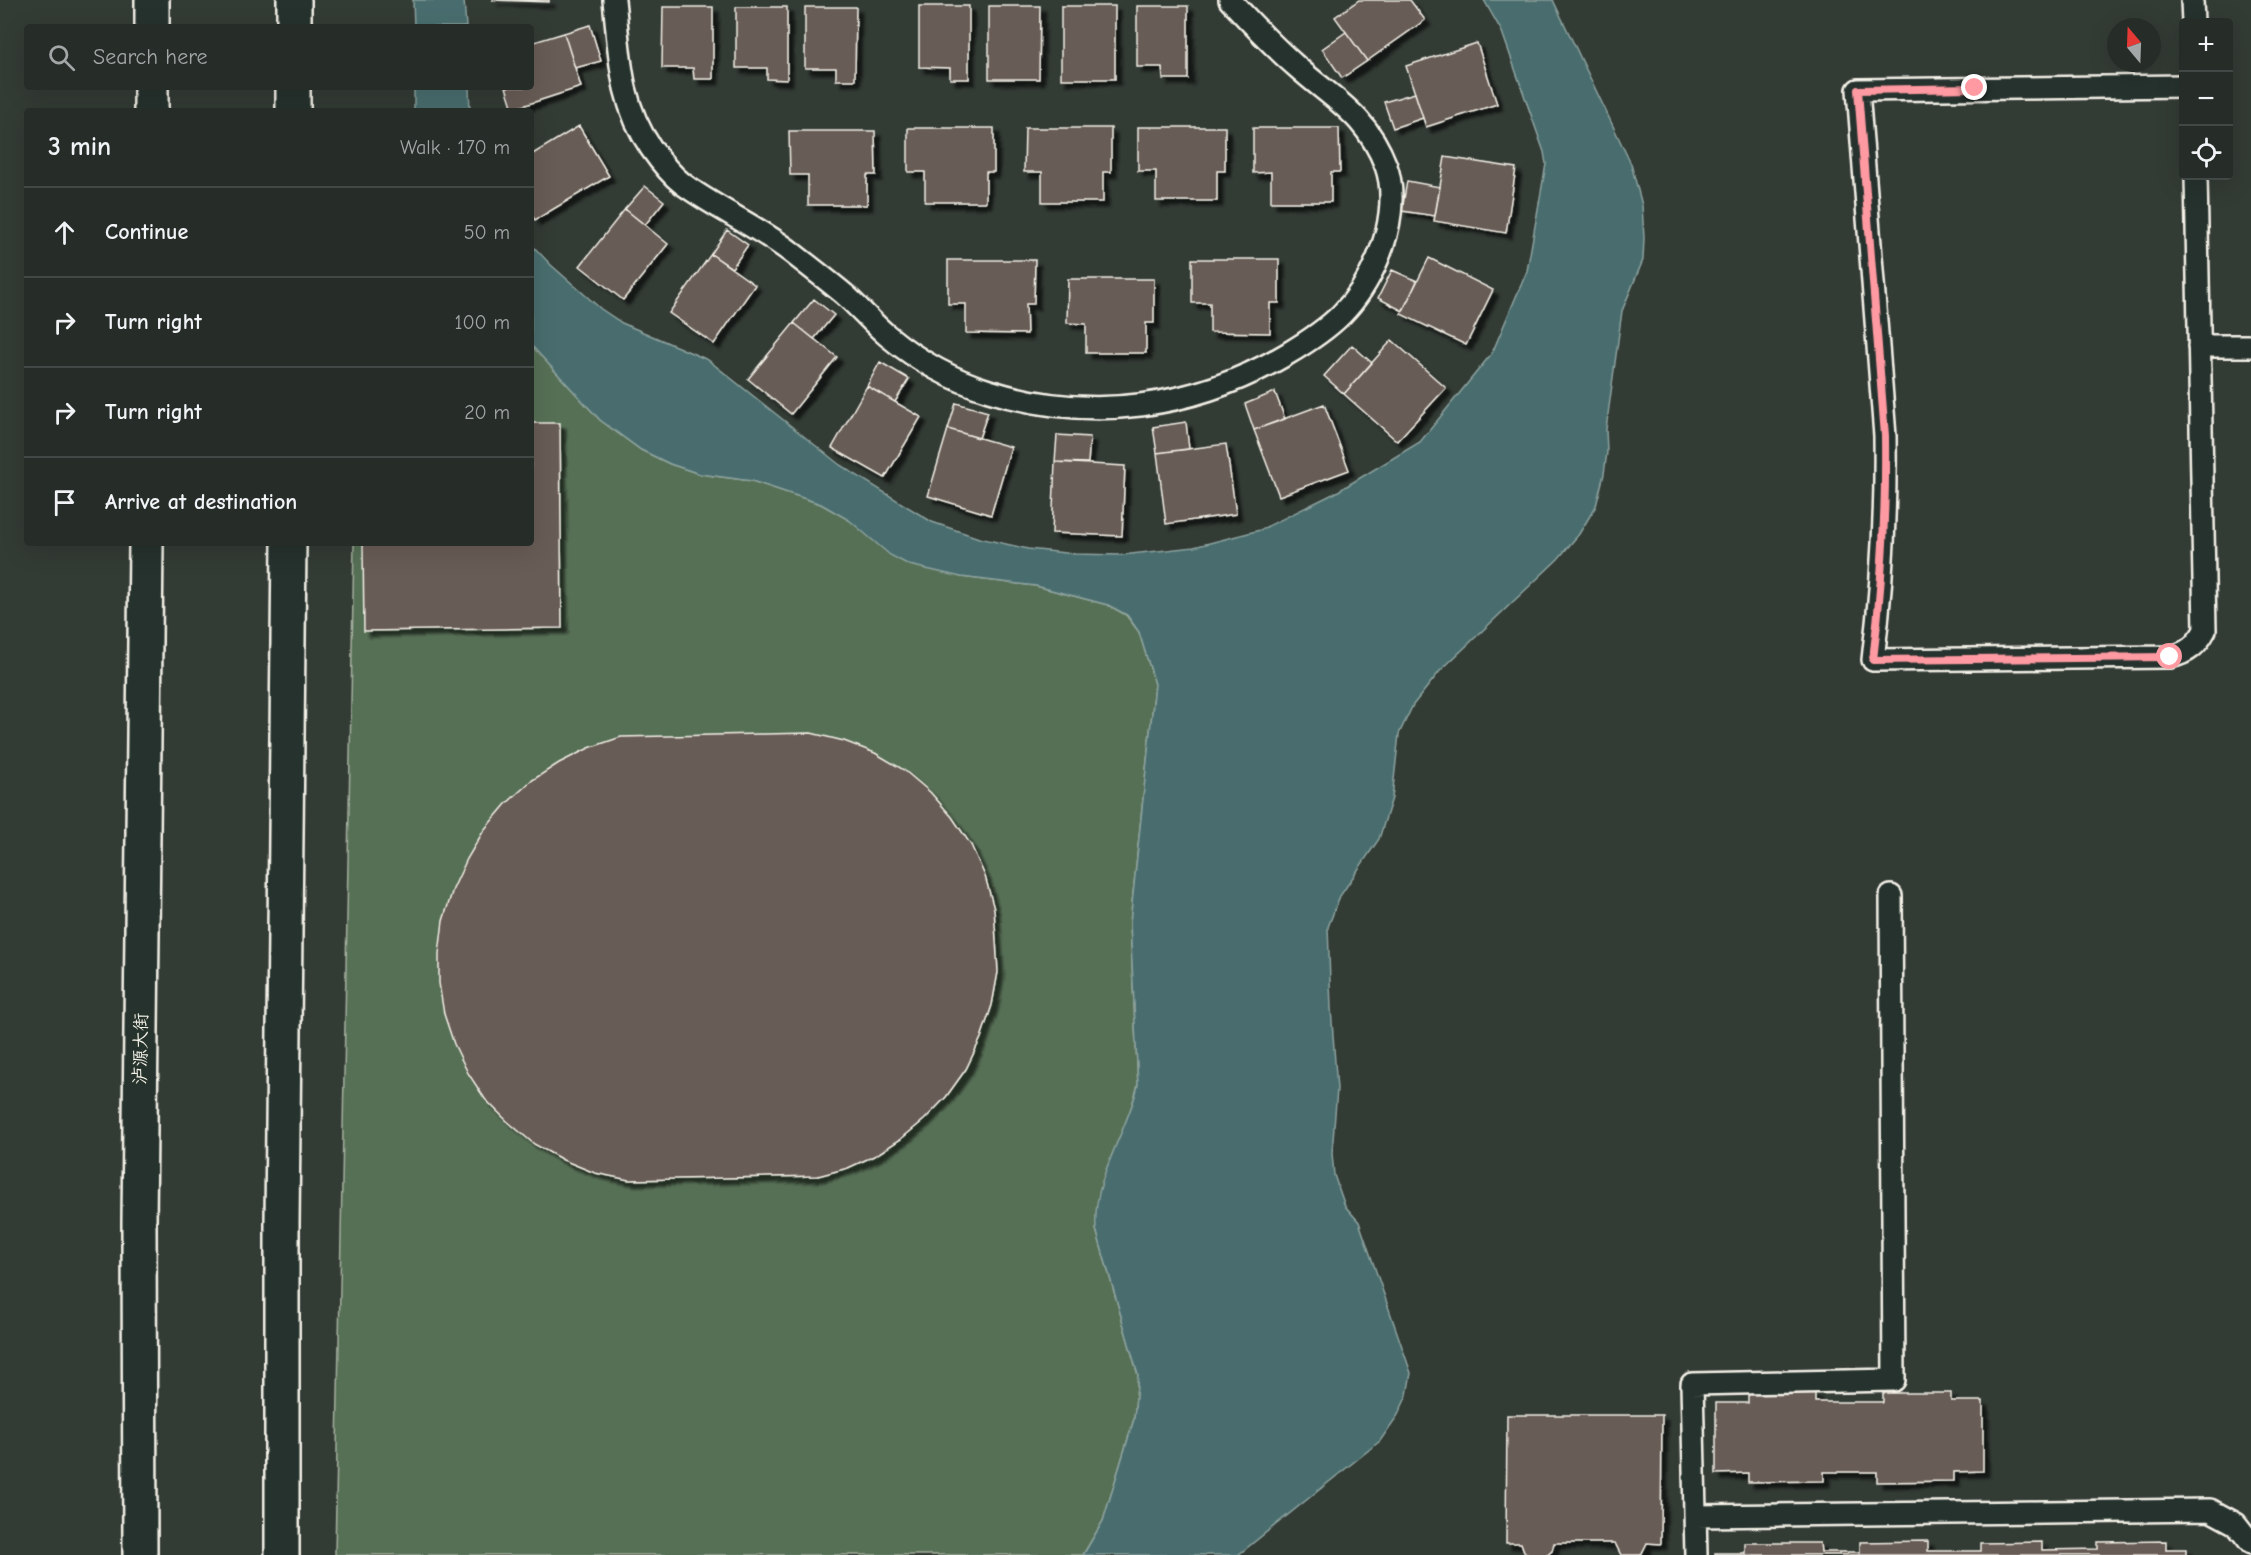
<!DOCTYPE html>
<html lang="en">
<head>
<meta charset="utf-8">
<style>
  body { margin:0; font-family:"Comic Neue","LXGW WenKai TC",sans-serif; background:#2e3430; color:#f1f3f6 }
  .controls { position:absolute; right:18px; top:18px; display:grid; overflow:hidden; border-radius:6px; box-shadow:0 6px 24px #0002 }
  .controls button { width:54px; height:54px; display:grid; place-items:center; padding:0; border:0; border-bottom:2px solid #424845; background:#262c28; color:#f1f3f6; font:30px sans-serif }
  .compass { position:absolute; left:2107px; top:18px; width:54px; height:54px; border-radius:50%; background:#262c28; box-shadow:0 6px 24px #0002; rotate:341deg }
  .stop { position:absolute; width:18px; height:18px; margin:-14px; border:4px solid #ff9aa2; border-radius:50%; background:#fff }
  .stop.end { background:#ff9aa2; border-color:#fff; box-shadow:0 2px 6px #0008 }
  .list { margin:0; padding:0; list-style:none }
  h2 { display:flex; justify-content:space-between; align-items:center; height:78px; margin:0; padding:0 24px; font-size:26px }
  h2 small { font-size:20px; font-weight:400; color:#a4a7a8 }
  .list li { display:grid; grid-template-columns:39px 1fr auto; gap:18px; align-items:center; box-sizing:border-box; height:90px; padding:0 24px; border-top:2px solid #424845 }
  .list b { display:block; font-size:22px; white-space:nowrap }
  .list em { font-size:20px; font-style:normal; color:#a4a7a8 }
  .icon { flex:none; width:33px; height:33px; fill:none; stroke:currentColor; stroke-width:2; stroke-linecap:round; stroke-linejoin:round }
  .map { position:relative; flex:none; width:2251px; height:1555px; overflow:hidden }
  .search { position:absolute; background:#262c28; box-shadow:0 6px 24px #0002; left:24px; top:24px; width:510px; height:66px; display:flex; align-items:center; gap:15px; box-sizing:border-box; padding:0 21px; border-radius:6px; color:#a4a7a8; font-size:22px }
  .panel { position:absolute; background:#262c28; box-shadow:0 6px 24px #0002; left:24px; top:108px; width:510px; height:438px; border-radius:6px }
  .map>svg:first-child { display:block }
</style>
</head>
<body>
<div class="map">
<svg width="2251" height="1555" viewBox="0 0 2251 1555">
  <defs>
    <filter id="shadow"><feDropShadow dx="5.5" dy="5.5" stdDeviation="1.5" flood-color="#0009"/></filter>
  </defs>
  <rect width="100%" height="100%" fill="#333b35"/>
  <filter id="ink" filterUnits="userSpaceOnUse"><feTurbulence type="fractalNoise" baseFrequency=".0167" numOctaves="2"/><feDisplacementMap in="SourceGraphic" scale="12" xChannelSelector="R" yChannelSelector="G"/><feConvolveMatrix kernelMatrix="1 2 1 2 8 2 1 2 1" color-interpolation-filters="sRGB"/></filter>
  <g filter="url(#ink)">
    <path fill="#577056" stroke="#a6b09f" stroke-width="1.5" d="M531 345 600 420 641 450 670 464 700 474 752 481 821 504 849 520 961 577 1036 586 1108 605 1126 615 1139 632 1155 684 1130 923 1138 1085 1096 1229 1138 1375 1134 1419 1103 1521 1083 1555H335L354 543H531Z"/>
    <path fill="#496d6e" stroke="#8da29f" stroke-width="1.5" d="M413 0H464L466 27H414Z
      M1484 0H1553L1631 164 1642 205 1644 238 1643 260 1622 311 1606 429 1607 452 1604 474 1596 506 1579 534 1558 559 1440 671 1413 705 1399 734 1392 798 1379 839 1340 896 1328 927 1331 1008 1337 1089 1332 1153 1334 1175 1345 1206 1359 1222 1411 1373 1407 1395 1398 1415 1380 1441 1238 1555H1083L1103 1521 1134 1419 1138 1375 1096 1229C1092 1178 1127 1133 1138 1085L1130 923 1155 684 1139 632 1127 615 1108 605 1036 586 961 577 909 565 890 555 849 520 821 504 752 481 700 474 670 464 641 450 600 420 531 345V244L551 265 601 309 622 323 708 360 840 465 932 522 979 538 1028 549 1075 554 1122 555 1194 547 1260 530 1335 493 1420 442 1492 353 1527 271 1546 164 1544 152 1502 32Z
      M414 87H469L470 111H414Z"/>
    <path fill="#675b56" stroke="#f4f1e8" stroke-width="1.5" filter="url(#shadow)" d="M492 0H549V2Z
      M1359 0H1410L1425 20 1367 61 1335 17Z
      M919 6H969V79H950V68L919 67Z
      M989 6H1040L1039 79H989Z
      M1061 6H1115V79H1061Z
      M1137 6H1188V79H1163L1162 67H1137Z
      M663 7H713V79H694L693 68H662Z
      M736 7H787V80L767 79V68H736Z
      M805 7H856L855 80H836V68H805Z
      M590 25 601 61 575 68 564 33Z
      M1346 32 1367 61 1342 78 1322 49Z
      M564 33 581 87 513 109 506 87H531V43Z
      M1477 43 1497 104 1426 127 1406 66Z
      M1415 93 1423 118 1393 128 1384 102Z
      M579 126 609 176 535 220 531 214V155Z
      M1138 127H1225V171H1217V201H1156V171H1138Z
      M908 128H994V172H986V202H925V172H908Z
      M1025 128H1111V172H1103V202H1042V172H1024Z
      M1253 128H1339L1340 172H1331V202H1271V172L1253 173Z
      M789 131H875L876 175H867V205H808V175H790Z
      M1445 157 1516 168 1506 233 1434 221Z
      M1407 181 1440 187 1435 216 1402 211Z
      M645 186 664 201 645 225 625 209Z
      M625 209 668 244 623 300 580 266Z
      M727 230 748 245 732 268 711 254Z
      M711 254 755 285 714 344 669 313Z
      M1429 258 1493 290 1466 345 1401 314Z
      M1192 259H1279V303H1270V333L1210 332V303H1192Z
      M948 260H1035L1034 304H1026L1027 334 966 333V304H948Z
      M1392 270 1417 281 1403 311 1378 298Z
      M1068 279H1154V323H1146V353H1086V324L1067 323Z
      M814 299 834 315 814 339 794 323Z
      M794 323 837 357 791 414 748 379Z
      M1392 340 1446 388 1397 441 1344 394Z
      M1352 345 1372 363 1344 394 1324 376Z
      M880 362 909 379 895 402 867 386Z
      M867 386 921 417 885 478 832 448Z
      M1275 392 1285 419 1254 430 1245 404Z
      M956 403 988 412 979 438 948 429Z
      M1324 404 1349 470 1279 496 1254 430Z
      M1186 422 1189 449 1157 453 1153 427Z
      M531 423H560L562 628 364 631 363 543H531Z
      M948 429 1011 447 991 515 928 496Z
      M1057 435 1090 437 1088 463 1055 462Z
      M1226 444 1236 514 1166 524 1157 453Z
      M1055 462 1125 466 1122 536 1052 533Z
      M811 733 844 741 875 753 904 770 930 792 952 817 971 845 985 876 994 909 998 972 992 1005 981 1038 966 1069 946 1097 925 1119 901 1139 876 1155 848 1168 818 1176 629 1180 595 1173 563 1160 534 1144 507 1121 485 1099 468 1073 454 1044 444 1014 439 983V954L443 921 453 889 467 859 484 830 506 804 531 781 559 763 589 748 621 737Z
      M1748 1393H1815V1402H1883V1393H1951V1401H1983V1471L1954 1472V1481L1877 1482V1472H1824V1481L1748 1482V1473L1716 1474V1403H1748Z
      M1507 1415H1662L1661 1544 1647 1543 1641 1555H1621L1615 1543H1554L1552 1551 1547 1555H1528L1524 1551 1521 1543H1506Z
      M1928 1541V1551H1981V1543L2042 1542V1550L2098 1549V1542L2166 1541V1549H2186V1555H1715V1553H1745V1543H1820L1821 1552H1860V1542Z"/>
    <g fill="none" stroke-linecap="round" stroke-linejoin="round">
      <g stroke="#f4f1e8" stroke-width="26">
        <path id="service" d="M614 0C620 54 619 102 651 148 660 161 670 174 683 184 717 209 757 226 791 252 809 266 827 280 844 294 859 307 872 323 888 336 917 360 953 380 989 391 1092 423 1195 408 1287 354 1331 328 1358 306 1378 258 1390 230 1396 194 1386 166 1366 114 1335 101 1297 67 1273 46 1251 23 1230 0
          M2192 0 2193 22
          M2184 86 1858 90 1885 436C1886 511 1882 586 1873 660L2170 657C2188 653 2197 645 2205 630L2196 176
          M2199 346H2251
          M1695 1516 2210 1510 2236 1524 2251 1543
          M1696 1555 1692 1384 1894 1380 1891 896"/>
      </g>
      <g stroke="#f4f1e8" stroke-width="38">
        <path id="secondary" d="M152 27V0
          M294 27V0
          M151 111V87
          M293 111V87
          M140 1555 139 1223 146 543
          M282 1555V1223L289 543"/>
      </g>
      <use href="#service" stroke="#26332d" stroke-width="21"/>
      <use href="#secondary" stroke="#26332d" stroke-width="33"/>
    </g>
  </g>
  <g fill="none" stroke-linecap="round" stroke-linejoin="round" filter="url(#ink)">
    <path stroke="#ff9aa2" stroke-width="8" d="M1975 88 1858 90 1885 436C1886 511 1882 586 1873 660L2170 657"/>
  </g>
  <g text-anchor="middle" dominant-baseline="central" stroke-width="4.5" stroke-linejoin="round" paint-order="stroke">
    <g font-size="18" fill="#f4f1e8" stroke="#26332d">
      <text transform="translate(141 1049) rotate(-89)">泸源大街</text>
    </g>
  </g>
</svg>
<div class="controls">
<button>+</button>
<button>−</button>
<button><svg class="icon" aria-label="locate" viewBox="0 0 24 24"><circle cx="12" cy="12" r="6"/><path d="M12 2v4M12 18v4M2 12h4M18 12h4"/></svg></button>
</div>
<svg class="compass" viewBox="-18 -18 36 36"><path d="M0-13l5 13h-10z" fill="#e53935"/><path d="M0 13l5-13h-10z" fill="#a4a7a8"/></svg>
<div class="stop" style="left:2170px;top:657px"></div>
<div class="stop end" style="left:1975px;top:88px"></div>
<div class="search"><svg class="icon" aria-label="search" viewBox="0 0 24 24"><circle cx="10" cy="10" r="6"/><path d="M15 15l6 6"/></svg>Search here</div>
<section class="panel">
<h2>3 min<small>Walk · 170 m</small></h2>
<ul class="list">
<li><svg class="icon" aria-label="ahead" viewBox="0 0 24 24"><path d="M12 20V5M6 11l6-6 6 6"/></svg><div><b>Continue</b></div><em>50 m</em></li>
<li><svg class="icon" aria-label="right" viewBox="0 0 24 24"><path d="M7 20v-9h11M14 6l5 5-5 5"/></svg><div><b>Turn right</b></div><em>100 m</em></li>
<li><svg class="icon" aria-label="right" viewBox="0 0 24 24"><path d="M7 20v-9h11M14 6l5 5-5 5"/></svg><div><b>Turn right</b></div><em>20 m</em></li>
<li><svg class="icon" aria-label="arrive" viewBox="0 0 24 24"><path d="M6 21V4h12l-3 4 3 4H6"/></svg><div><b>Arrive at destination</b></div></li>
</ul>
</section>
</div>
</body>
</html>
